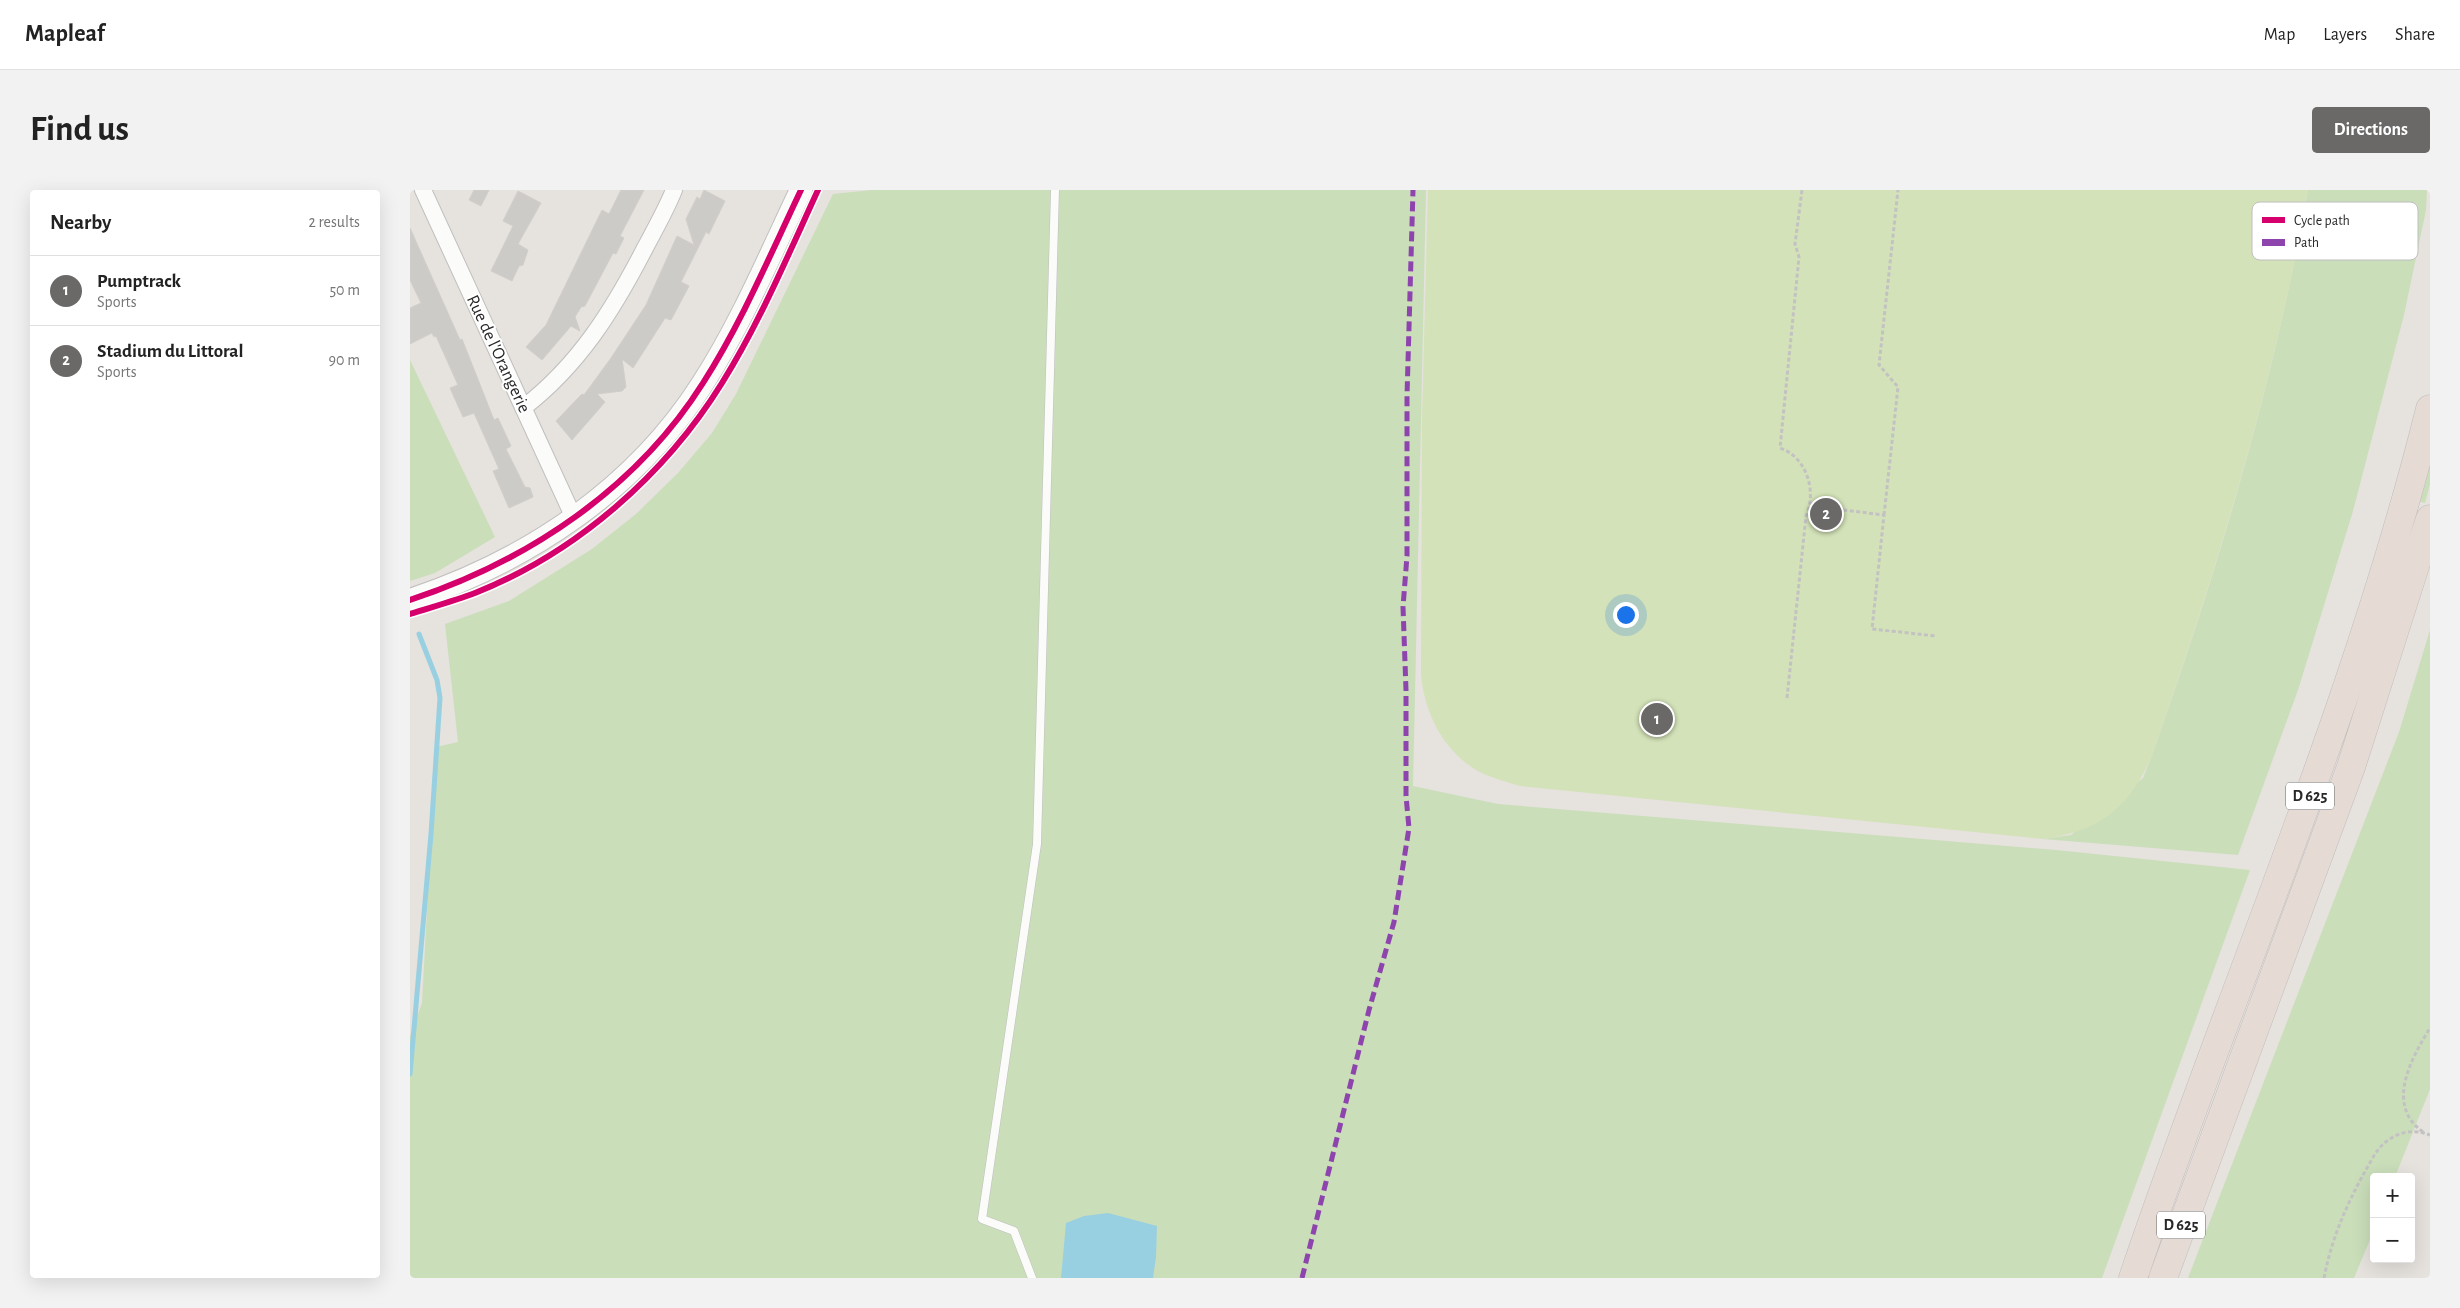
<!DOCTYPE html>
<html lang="en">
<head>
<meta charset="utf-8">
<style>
  body { margin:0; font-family:"Alegreya Sans",sans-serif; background:#f2f2f2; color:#222 }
  .controls { position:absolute; right:15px; bottom:15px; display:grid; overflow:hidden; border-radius:5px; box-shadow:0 5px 20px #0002 }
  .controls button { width:45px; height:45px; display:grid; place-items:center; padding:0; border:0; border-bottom:1px solid #e0e0e0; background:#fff; color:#222; font:25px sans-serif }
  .you { position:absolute; left:1215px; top:424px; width:18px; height:18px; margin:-12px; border:4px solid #fff; border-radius:50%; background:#1a73e8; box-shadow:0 0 0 8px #1a73e833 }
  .badge { display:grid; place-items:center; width:32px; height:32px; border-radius:50%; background:#6a6968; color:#fff; font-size:16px; font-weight:700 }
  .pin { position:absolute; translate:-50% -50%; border:2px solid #fff; box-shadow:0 1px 5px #0006 }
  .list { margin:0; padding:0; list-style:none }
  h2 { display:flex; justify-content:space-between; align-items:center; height:65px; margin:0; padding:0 20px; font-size:21px }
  h2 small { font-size:16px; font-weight:400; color:#767676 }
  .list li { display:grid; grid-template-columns:32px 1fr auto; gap:15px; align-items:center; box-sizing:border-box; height:70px; padding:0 20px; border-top:1px solid #e0e0e0 }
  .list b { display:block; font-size:19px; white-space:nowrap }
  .list p { margin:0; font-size:16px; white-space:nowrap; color:#767676 }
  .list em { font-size:16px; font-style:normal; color:#767676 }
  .map { position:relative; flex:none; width:2020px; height:1088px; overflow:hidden; border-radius:5px }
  header { display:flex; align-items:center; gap:30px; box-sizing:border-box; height:70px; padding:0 25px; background:#fff; border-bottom:1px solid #e0e0e0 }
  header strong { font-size:24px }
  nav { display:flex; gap:28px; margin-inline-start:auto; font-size:18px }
  .intro { display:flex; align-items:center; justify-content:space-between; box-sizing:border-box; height:120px; padding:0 30px }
  h1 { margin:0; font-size:35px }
  .button { padding:12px 22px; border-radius:5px; background:#6a6968; color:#fff; font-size:18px; font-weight:700 }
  main { display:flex; gap:30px; padding:0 30px }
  aside { flex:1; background:#fff; border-radius:5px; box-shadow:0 5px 20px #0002 }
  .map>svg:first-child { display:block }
</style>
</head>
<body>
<header>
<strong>Mapleaf</strong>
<nav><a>Map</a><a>Layers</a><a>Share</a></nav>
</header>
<div class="intro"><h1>Find us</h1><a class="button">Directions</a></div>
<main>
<aside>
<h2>Nearby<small>2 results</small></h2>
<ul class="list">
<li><span class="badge">1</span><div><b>Pumptrack</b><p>Sports</p></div><em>50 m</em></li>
<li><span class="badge">2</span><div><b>Stadium du Littoral</b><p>Sports</p></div><em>90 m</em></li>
</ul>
</aside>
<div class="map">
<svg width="2020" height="1088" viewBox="0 0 2020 1088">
  <rect width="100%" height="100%" fill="#e6e2de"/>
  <path fill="#cadeba" d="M462 0H1016L1003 596 1088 614 1646 660 1840 680 1692 1088H0V846L12 813 26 557 48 552 35 434 99 411 182 359 226 324 268 283 302 243 326 204 423 4Z
    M1898 0H2017L2016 20 1994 125 1943 321 1888 500 1828 665 1633 649 1661 645 1733 588 1741 568C1807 382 1864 194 1898 0Z
    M0 170 85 347 25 383 0 391Z
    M2020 264V294L2015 313 2007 311Z
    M2020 440V899L1985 987H1964V1040L1944 1088H1778L1989 542Z"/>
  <path fill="#d3e2b8" d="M1018 0H1898C1864 194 1806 382 1741 568 1718 619 1689 641 1633 649L1110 596C1094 591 1077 587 1063 578 1031 557 1014 520 1011 484L1012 230Z"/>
  <path fill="#98d0e1" d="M698 1023 747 1036 746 1067 743 1088H651L656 1033 674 1026Z"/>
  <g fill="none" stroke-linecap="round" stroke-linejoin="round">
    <path stroke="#98d0e1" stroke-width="5" d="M0 884 21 644 30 508 27 490 9 444"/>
  </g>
  <path fill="#cdcbc8" stroke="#d1ceca" d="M64 0H79L71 16 59 10Z
    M211 0H234L210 46 214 48 206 64 203 63 175 116 171 117 165 127 170 141 161 136 132 170 116 157 136 135 192 20 199 24Z
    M294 0 315 11 299 44 296 42 271 92 279 96 261 130 255 128 223 178 212 169 216 197 212 201 187 204 195 212 162 250 146 231 172 204 174 205 201 168 236 115 267 46 284 55 276 29 287 7 290 9Z
    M108 1 131 13 108 54 118 60 113 75 109 76 102 91 81 81 103 36 93 31Z
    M0 38 50 150 52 149 84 230 88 228 101 256 96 259 115 297 120 298 123 307 99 318 83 281 89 279 64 223 53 227 40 198 48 195 26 146 24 147 22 143 0 154V118L11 113 0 90Z"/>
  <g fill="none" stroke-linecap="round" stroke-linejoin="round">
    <g stroke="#c0bfbf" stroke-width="9">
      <path id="lane" d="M622 1088 604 1041 572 1029 627 654 645 0"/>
    </g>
    <g stroke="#c0bfbf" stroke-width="18">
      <path id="street" d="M13 0 164 328
        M113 218C169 175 203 120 235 58 245 39 256 20 264 0"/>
    </g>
    <g stroke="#c0bfbf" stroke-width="24">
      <path id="secondary" d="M0 410C118 371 226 299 293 193 332 132 360 65 391 0"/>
    </g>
    <g stroke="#bfbdbc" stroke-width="29">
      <path id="highway" d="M1723 1088C1821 798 1946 517 2020 219
        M1753 1088 1941 577 2020 329"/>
    </g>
    <path stroke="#c3c2c2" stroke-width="3" stroke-dasharray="4 2.5" stroke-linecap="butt" d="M1401 316 1474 325 1462 439 1526 446
      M1474 325 1488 197 1469 175 1488 0
      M1377 508 1396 326C1407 302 1397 267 1370 258L1389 67 1385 54 1392 0
      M2013 942C1975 915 2001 869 2020 838
      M1914 1088C1921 1051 1935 1018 1953 985 1960 973 1966 959 1977 951 1990 941 2005 939 2020 945"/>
    <use href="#lane" stroke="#fbfbfa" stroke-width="8"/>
    <use href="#street" stroke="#fbfbfa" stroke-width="16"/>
    <use href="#secondary" stroke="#fbfbfa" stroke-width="22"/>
    <use href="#highway" stroke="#e6dbd4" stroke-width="28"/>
    <path stroke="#8e44ad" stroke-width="5" stroke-dasharray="10 5" stroke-linecap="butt" d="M892 1088 959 820 984 732 999 638 996 606V500L993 417 997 366V206L1003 0"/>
    <g stroke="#fff" stroke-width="9">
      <path id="cycleway" d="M0 410C118 371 226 299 293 193 332 132 360 65 391 0
        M0 424C22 417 44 411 65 403 166 363 255 285 312 193 350 132 378 65 408 0"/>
    </g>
    <use href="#cycleway" stroke="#d6006c" stroke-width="6"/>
  </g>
  <g text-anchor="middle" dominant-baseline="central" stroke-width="4" stroke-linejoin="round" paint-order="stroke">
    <g fill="#fff" stroke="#686868" stroke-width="1">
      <rect x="1876" y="592.5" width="48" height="27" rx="4"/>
      <rect x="1747" y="1021.5" width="48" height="27" rx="4"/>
    </g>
    <g font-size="16" font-weight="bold" fill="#282828">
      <text x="1900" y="606">D 625</text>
      <text x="1771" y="1035">D 625</text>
    </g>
    <g font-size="18" fill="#282828" stroke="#fff">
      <text transform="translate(88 164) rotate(65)">Rue de l'Orangerie</text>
    </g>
  </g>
  <rect x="1842" y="12" width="166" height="58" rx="8" fill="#fff" stroke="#bebebe" stroke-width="1"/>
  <rect x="1852" y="27" width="23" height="6" fill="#d6006c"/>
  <rect x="1852" y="49" width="23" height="7" fill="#8e44ad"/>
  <g font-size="14" fill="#282828">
    <text x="1884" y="35">Cycle path</text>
    <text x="1884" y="57">Path</text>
  </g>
</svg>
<div class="controls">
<button>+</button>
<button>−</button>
</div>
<div class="you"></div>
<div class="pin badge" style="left:1247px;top:529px">1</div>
<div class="pin badge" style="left:1416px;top:324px">2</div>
</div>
</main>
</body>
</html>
